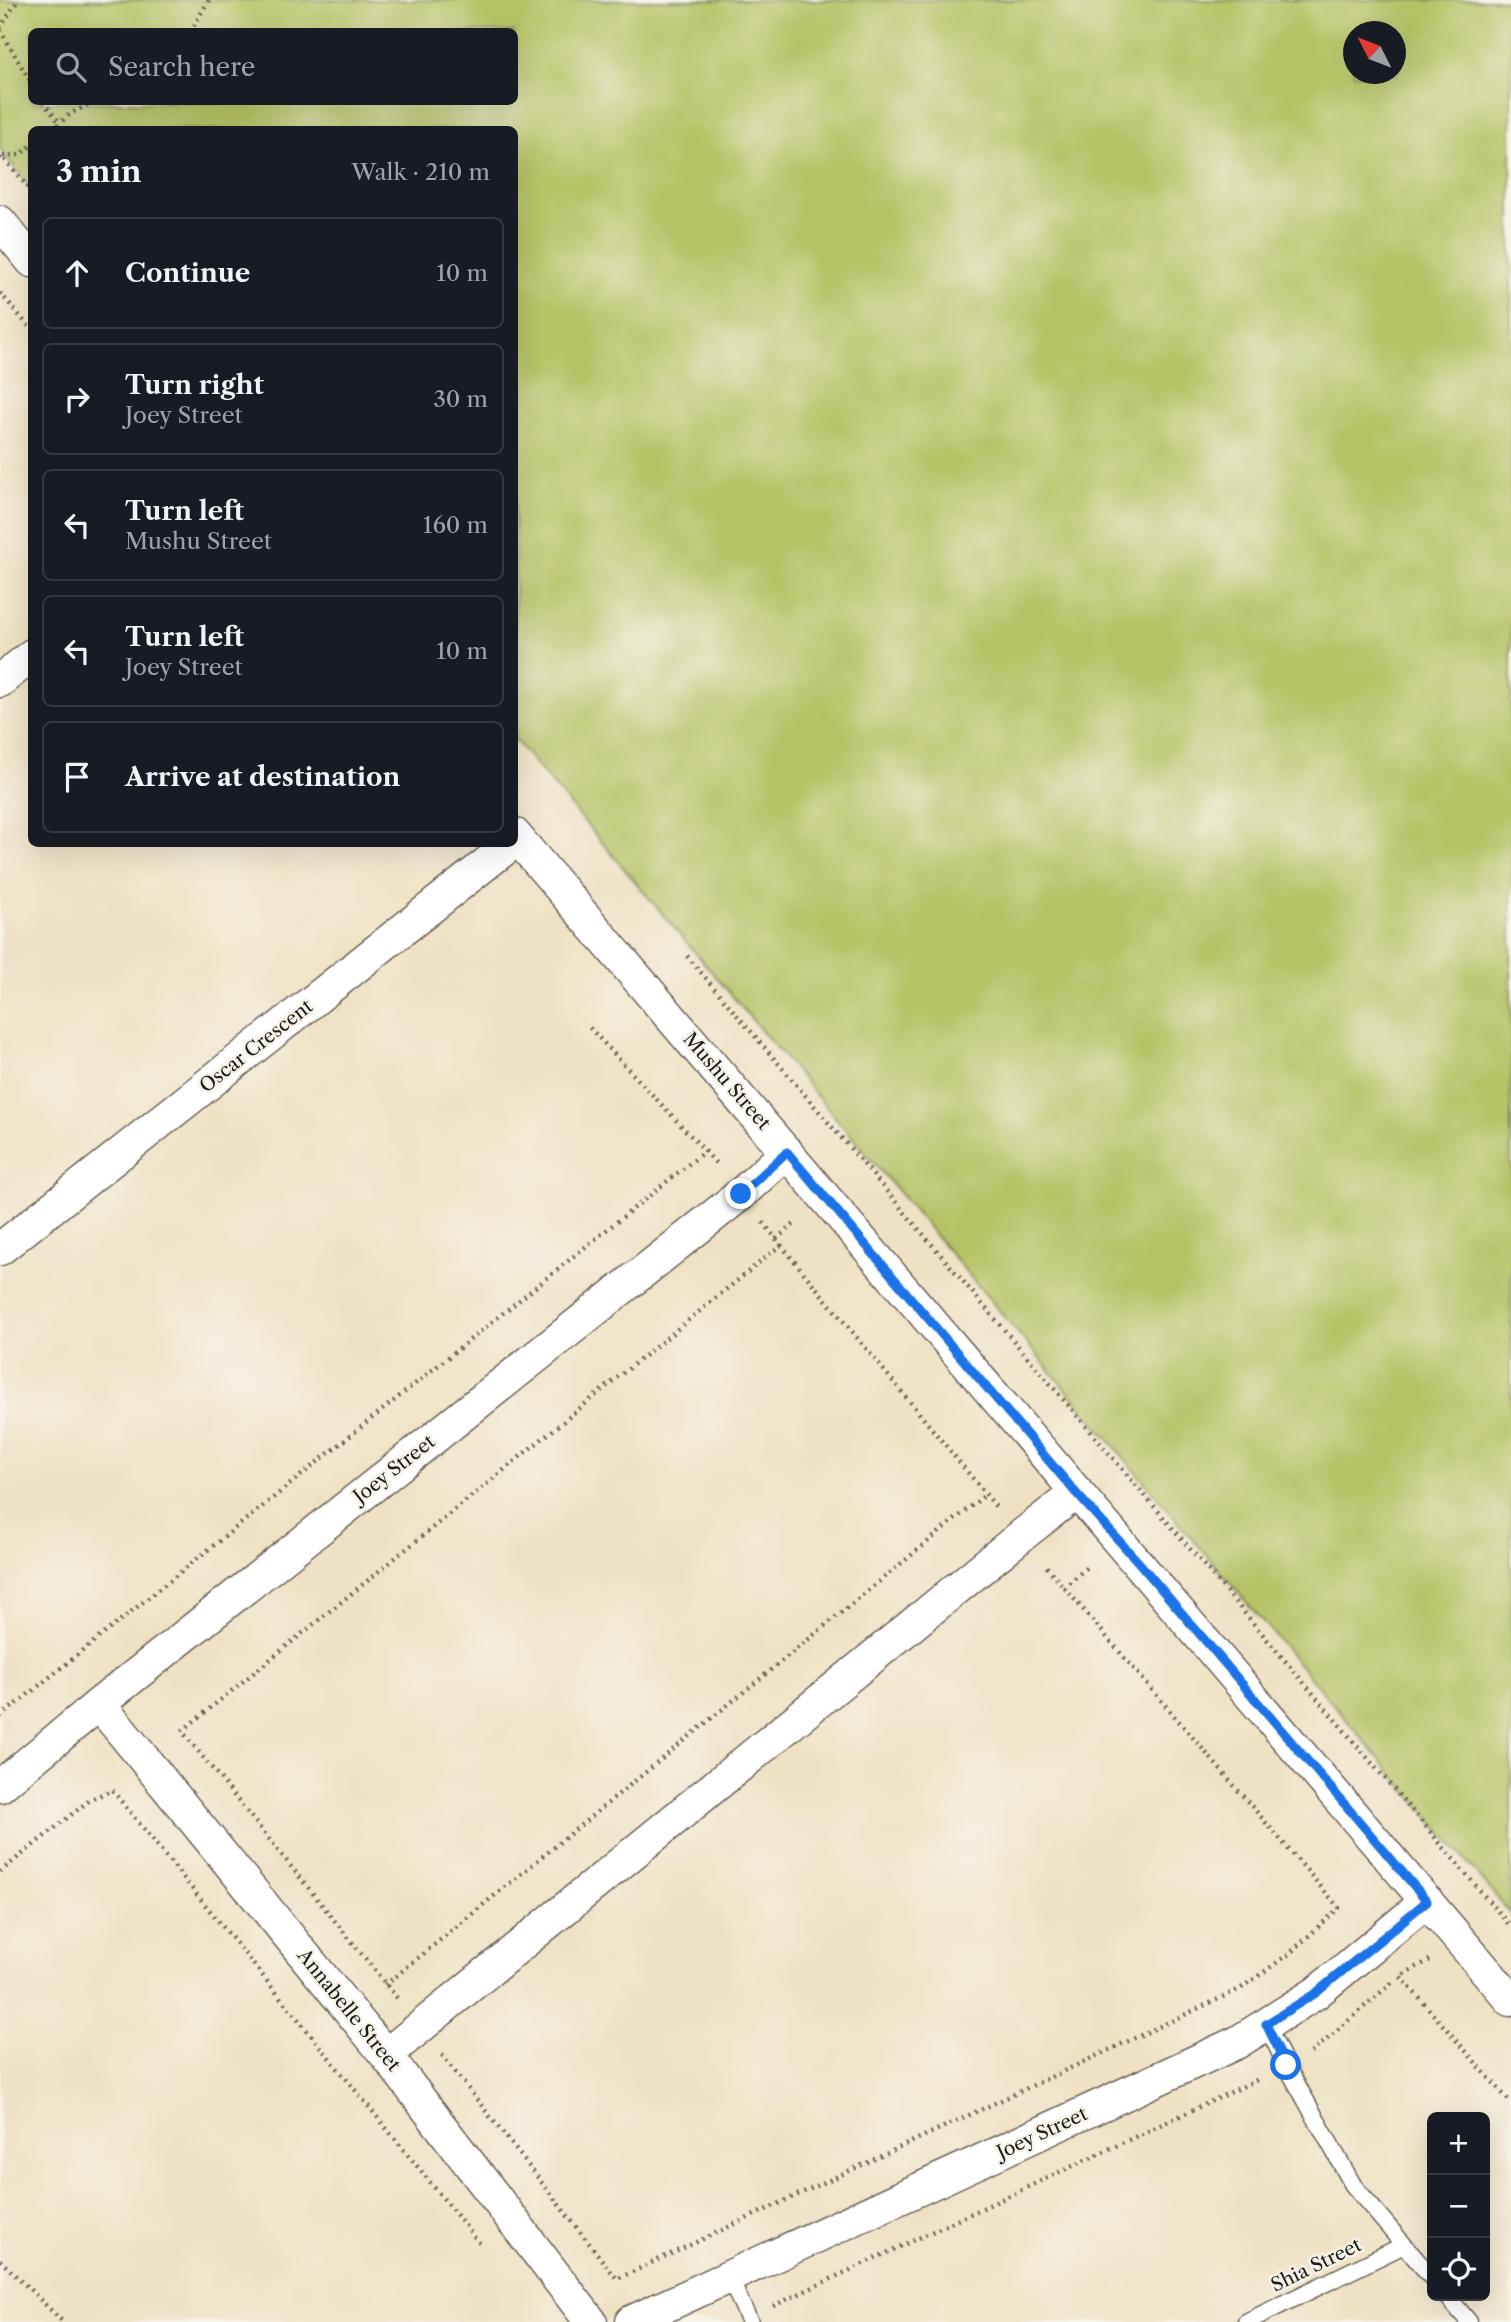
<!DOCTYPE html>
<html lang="en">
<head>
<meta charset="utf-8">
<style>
  body { margin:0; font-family:"Libre Caslon Text",serif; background:#242831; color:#f1f3f6 }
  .controls { position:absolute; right:21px; bottom:21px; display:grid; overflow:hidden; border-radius:10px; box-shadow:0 7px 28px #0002 }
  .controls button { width:63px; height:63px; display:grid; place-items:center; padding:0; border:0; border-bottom:2px solid #363941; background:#171b24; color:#f1f3f6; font:35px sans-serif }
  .compass { position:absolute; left:1343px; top:21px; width:63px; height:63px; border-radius:50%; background:#171b24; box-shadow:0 7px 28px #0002; rotate:312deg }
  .stop { position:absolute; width:21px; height:21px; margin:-16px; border:5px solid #1a73e8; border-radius:50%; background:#fff }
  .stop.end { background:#1a73e8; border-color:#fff; box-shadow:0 2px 7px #0008 }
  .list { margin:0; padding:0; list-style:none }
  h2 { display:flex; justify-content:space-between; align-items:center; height:91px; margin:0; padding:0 28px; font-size:30px }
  h2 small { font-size:23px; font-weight:400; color:#9ea1a6 }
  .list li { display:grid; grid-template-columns:46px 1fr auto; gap:21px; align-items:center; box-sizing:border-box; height:112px; margin:0 14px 14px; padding:0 14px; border:2px solid #363941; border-radius:10px }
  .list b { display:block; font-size:26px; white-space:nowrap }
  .list p { margin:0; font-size:23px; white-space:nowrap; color:#9ea1a6 }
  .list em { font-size:23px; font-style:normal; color:#9ea1a6 }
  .icon { flex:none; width:38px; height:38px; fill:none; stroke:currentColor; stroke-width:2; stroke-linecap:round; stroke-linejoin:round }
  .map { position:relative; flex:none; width:1511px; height:2322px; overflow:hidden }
  .search { position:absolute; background:#171b24; box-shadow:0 7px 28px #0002; left:28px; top:28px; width:490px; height:77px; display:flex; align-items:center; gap:18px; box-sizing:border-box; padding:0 24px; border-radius:10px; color:#9ea1a6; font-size:26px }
  .panel { position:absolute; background:#171b24; box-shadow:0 7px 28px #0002; left:28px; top:126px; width:490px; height:721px; border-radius:10px }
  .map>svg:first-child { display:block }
</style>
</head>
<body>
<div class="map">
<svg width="1511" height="2322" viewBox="0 0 1511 2322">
  <rect width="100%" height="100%" fill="#f7f3e8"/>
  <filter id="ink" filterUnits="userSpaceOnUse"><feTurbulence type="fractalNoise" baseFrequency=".0143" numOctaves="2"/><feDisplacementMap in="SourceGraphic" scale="14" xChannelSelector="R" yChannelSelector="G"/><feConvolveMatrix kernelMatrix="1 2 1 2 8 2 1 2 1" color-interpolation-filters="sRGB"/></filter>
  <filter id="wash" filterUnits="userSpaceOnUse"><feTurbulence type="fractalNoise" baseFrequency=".00686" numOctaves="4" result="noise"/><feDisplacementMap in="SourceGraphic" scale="28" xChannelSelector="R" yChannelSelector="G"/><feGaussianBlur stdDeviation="1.57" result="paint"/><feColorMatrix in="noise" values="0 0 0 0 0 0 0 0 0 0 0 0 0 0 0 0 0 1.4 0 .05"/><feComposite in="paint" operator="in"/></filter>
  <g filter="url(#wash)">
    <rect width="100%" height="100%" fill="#efe1c3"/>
    <path fill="#b5c265" stroke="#686f40" stroke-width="2" fill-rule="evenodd" d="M0 0H1511V1914L515 740 514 130H32L31 189 0 149ZM32 32H514V102H32ZM1354 32H1396V74H1354Z"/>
  </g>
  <g filter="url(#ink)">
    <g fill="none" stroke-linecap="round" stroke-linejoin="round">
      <g stroke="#666156" stroke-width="19">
        <path id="service" d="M1266 2024 1286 2065 1353 2185 1432 2278
          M729 2277 750 2322
          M1447 2296 1469 2322
          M1246 2322 1404 2245"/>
      </g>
      <g stroke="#666156" stroke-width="35">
        <path id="minor" d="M0 222 32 261
          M0 681 32 655
          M514 834 1511 2000
          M0 1249 511 844
          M99 1704 386 2055 591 2322
          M0 1786 99 1704 741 1194 787 1152
          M386 2055 1021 1536 1076 1493
          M631 2322 1238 2042 1316 1993 1427 1901"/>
      </g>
      <path stroke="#666156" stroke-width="4.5" stroke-dasharray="2 5" stroke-linecap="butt" d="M0 28 18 0
        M0 30 32 84
        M190 32 209 0
        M43 102 60 123
        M52 130 70 114 93 102
        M3 156 19 155 32 145
        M0 158 2 156 32 192
        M0 293 32 330
        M687 956 1511 1927
        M705 1151 718 1166
        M776 1239 797 1222
        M781 1245 997 1508
        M1064 1588 1089 1565
        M0 1717 705 1151 587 1025
        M0 1872 91 1799 112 1790 481 2245
        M1430 1960 1400 1976 1511 2103
        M385 1985 985 1495
        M397 1998 182 1731 781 1245 763 1222
        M1311 2053 1394 1981
        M442 2055 617 2279 1240 1989 1289 1954 1339 1908 1045 1565
        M0 2260 63 2322
        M773 2306 1259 2079"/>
      <use href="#service" stroke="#fff" stroke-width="16"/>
      <use href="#minor" stroke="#fff" stroke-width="32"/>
    </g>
  </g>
  <g fill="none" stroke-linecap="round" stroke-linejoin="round" filter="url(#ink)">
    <path stroke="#1a73e8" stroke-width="9" d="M741 1194 787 1152 1076 1493 1140 1564 1427 1901 1316 1993 1266 2024 1286 2065"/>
  </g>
  <g text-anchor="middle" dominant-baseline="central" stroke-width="5" stroke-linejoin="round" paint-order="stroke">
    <g font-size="19" fill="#1c1c1c" stroke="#f7f3e8">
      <text transform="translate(256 1046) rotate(-38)">Oscar Crescent</text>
      <text transform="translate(727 1081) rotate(49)">Mushu Street</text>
      <text transform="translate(394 1469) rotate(-38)">Joey Street</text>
      <text transform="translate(349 2010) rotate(51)">Annabelle Street</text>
      <text transform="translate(1042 2133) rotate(-25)">Joey Street</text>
      <text transform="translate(1316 2265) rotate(-26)">Shia Street</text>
    </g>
  </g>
</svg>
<div class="controls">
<button>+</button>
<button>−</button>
<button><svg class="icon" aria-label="locate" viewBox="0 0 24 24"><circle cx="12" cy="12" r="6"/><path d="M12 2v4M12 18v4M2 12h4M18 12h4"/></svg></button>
</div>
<svg class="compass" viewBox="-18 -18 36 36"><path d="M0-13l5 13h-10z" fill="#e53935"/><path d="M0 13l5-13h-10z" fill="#9ea1a6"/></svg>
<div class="stop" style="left:1286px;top:2065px"></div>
<div class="stop end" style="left:741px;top:1194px"></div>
<div class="search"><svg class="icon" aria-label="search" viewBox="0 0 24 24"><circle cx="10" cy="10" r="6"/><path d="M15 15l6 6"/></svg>Search here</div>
<section class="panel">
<h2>3 min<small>Walk · 210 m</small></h2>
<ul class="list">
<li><svg class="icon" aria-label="ahead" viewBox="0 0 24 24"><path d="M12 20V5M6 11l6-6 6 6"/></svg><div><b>Continue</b></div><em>10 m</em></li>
<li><svg class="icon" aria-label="right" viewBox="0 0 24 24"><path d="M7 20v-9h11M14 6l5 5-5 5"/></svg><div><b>Turn right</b><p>Joey Street</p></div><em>30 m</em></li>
<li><svg class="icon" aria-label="left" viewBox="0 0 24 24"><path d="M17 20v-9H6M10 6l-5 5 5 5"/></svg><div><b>Turn left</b><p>Mushu Street</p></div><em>160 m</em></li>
<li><svg class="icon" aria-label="left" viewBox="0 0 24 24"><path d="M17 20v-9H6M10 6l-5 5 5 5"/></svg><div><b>Turn left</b><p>Joey Street</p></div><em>10 m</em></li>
<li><svg class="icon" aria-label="arrive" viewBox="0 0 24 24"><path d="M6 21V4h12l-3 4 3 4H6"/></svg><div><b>Arrive at destination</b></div></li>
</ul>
</section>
</div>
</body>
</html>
